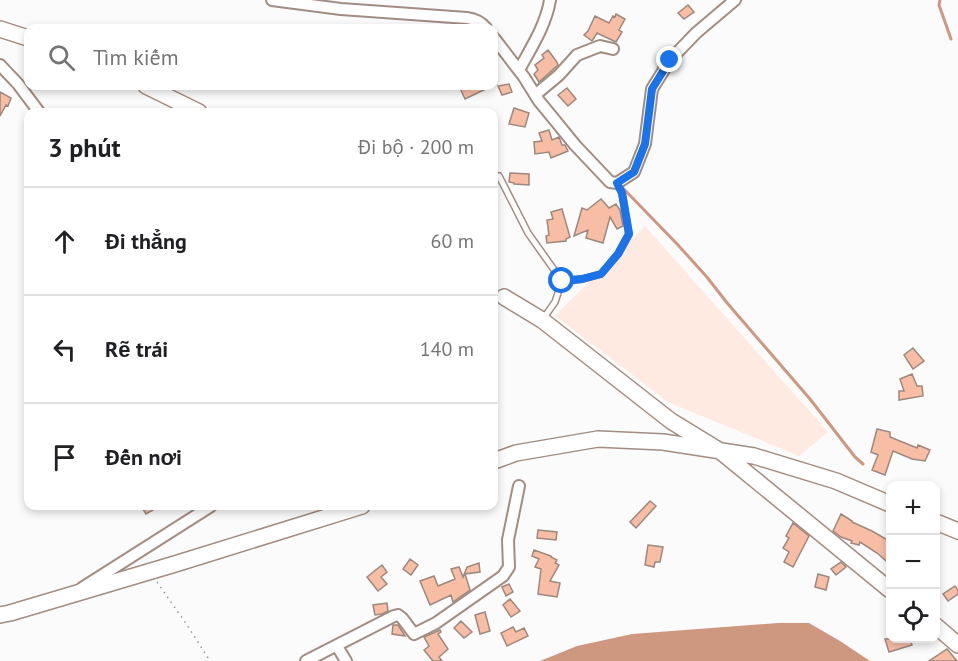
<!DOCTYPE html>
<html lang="vi">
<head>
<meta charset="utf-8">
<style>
  body { margin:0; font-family:"PT Sans",sans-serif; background:#f6f6f6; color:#202124 }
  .controls { position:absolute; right:18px; bottom:18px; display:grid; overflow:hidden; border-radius:12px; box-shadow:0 3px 9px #0003 }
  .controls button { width:54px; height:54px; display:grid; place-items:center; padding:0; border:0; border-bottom:2px solid #e0e0e0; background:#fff; color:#202124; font:30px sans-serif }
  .stop { position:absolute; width:18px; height:18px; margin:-14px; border:4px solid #1a73e8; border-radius:50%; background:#fff }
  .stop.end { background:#1a73e8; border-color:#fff; box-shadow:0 2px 6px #0008 }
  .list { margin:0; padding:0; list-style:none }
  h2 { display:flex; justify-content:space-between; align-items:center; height:78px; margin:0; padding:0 24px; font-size:26px }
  h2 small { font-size:20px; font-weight:400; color:#757577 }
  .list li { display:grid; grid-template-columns:39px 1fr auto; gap:18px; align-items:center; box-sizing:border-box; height:108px; padding:0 24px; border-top:2px solid #e0e0e0 }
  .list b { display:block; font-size:22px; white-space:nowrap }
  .list em { font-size:20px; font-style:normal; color:#757577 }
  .icon { flex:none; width:33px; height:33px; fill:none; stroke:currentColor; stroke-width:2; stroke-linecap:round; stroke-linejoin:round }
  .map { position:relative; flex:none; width:958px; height:661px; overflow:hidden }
  .search { position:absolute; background:#fff; box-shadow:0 3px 9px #0003; left:24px; top:24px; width:474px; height:66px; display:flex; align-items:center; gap:15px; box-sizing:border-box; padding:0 21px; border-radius:12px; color:#757577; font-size:22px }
  .panel { position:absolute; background:#fff; box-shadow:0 3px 9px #0003; left:24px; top:108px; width:474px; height:402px; border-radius:12px }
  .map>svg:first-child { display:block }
</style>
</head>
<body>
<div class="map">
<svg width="958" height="661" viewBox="0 0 958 661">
  <rect width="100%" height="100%" fill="#fbfbfb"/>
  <path fill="#feeae1" d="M645 226 828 432 799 456 668 402 555 316Z"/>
  <path fill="#ce9880" d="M778 623H809L840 641 870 661H540L577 646 632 634Z"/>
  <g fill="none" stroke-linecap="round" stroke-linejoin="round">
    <path stroke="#ce9880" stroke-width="3" d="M940 0 939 5 951 39
      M619 184 678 245 706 276 728 304 810 399 855 457 863 464"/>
  </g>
  <path fill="#f7bea5" stroke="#9e877d" stroke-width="1.5" d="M688 5 694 12 684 19 678 13Z
    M616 14 625 19 619 30 622 32 616 42 597 33 592 41 584 35 588 31 595 16 609 23 613 16 615 17Z
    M548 50 557 62 558 65 539 82 534 74 538 70 535 65 544 58 542 55Z
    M509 84 512 92 502 95 498 86Z
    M459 86H492L465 99Z
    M567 88 576 99 568 106 558 95Z
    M0 92 11 98 8 106 6 105 0 116Z
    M514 108 529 113 525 127 509 124Z
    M549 130 552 140 559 137 562 145H565L568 151 551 158 549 152 535 154 534 142 542 141 539 133Z
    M510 173 529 174V185L514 184V183L509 182Z
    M601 199 609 208 616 204 620 210 623 226 617 229 610 217 603 243 586 238 588 230 574 236 582 208 587 210Z
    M562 209 570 237 566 239V241L547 243 546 236 549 235 547 220 553 219 551 212Z
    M913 348 924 361 913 369 904 355Z
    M912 374 917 386H922L923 396 899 400V391H904L900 379Z
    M877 429 890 432V437L917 448 918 445 930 450 925 461 912 459 893 451 885 475 872 470 878 455 871 452Z
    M650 501 656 506 636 528 630 522Z
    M141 506H160L146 514Z
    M841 514 852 521V522L872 531 891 542V565L877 553 860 542 859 545 851 543 852 541 841 537 833 531Z
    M793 523 809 536 793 567 784 562 789 552 783 548 789 538 786 536Z
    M538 530 557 532 556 540 537 538Z
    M648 545 663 547 660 562H655L654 567 645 565Z
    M534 550 551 556V557L557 560 555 563 559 565 550 581 560 583 557 597 538 594 541 569 535 567 539 559 532 556Z
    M410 559 418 565 411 575 403 569Z
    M841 562 846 567 836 575 831 569Z
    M479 563 480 572 465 574 470 590 453 602 451 595 430 605 420 581 434 576 438 586 455 579 451 569 459 567 463 577 467 567Z
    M382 565 387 572 381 577 387 584 378 591 367 577Z
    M818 574 829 577 826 590 815 587Z
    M509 584 513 592 506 596 502 587Z
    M955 586 958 590V594L948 601 943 594Z
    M510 599 520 611 511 617 503 605Z
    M387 603 388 611 382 614 375 615 373 605Z
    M485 612 490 631 480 634 475 615Z
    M461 621 472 632 464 638 454 628Z
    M393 625H398L405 636 392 634Z
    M513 627 516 632 524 628 528 636 507 646 501 633Z
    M440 630 441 632 438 634 448 649 439 657 442 661H433L424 650 429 646 424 637Z
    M885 639H910L912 645 889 652Z
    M947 649 957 661H929Z"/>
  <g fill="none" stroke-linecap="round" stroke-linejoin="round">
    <g stroke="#a38c81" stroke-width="8">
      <path id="lane" d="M499 176 528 233 562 281
        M543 319 555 302 562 281 583 279 601 274 618 254 629 234 622 193 617 183"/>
    </g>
    <g stroke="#a38c81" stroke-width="14">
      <path id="street" d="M272 0 341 9 467 18C475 19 481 22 486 28
        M494 38 524 77 539 101 553 118 575 145 610 182 617 183 634 172 645 144 652 89 670 60 696 33 735 0
        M0 65 18 84 39 112
        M519 70C531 48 546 25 550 0
        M535 95 559 75 577 55 600 46 613 49
        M82 588 211 506
        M337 646 346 661
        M306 661 394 616 398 615 402 618 414 634 436 623 503 576 509 567 508 540 519 486"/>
    </g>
    <g stroke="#a38c81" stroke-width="18">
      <path id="secondary" d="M0 29 28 38
        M146 86 199 112
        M504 297 542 320 671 421 720 451 890 590
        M494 461 516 453 598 439 663 442 754 456 836 481 890 504
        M936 522 958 531
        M0 615 10 613 175 564 362 506
        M936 626 958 645"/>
    </g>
    <path stroke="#989492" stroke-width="1.5" stroke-dasharray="1.5 4.5" stroke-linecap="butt" d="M157 582 187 625 210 661"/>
    <use href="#lane" stroke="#fff" stroke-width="5"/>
    <use href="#street" stroke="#fff" stroke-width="10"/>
    <use href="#secondary" stroke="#fff" stroke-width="15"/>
  </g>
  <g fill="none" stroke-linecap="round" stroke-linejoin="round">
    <path stroke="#1a73e8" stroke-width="8" d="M562 281 582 279 601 274 618 254 629 234 622 193 617 183 634 172 645 144 652 89 670 60"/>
  </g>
</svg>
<div class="controls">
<button>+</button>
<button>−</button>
<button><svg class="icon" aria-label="locate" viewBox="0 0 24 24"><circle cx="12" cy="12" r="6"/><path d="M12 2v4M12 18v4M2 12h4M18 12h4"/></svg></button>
</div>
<div class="stop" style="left:562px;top:281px"></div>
<div class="stop end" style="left:670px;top:60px"></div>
<div class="search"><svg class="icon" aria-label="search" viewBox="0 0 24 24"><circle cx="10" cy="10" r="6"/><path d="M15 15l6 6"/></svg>Tìm kiếm</div>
<section class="panel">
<h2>3 phút<small>Đi bộ · 200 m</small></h2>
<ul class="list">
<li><svg class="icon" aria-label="ahead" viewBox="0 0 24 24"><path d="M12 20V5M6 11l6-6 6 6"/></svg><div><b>Đi thẳng</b></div><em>60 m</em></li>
<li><svg class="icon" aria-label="left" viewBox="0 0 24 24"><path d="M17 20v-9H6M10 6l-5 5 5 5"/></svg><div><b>Rẽ trái</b></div><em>140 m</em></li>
<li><svg class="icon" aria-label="arrive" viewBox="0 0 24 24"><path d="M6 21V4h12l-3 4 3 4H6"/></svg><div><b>Đến nơi</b></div></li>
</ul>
</section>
</div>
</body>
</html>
